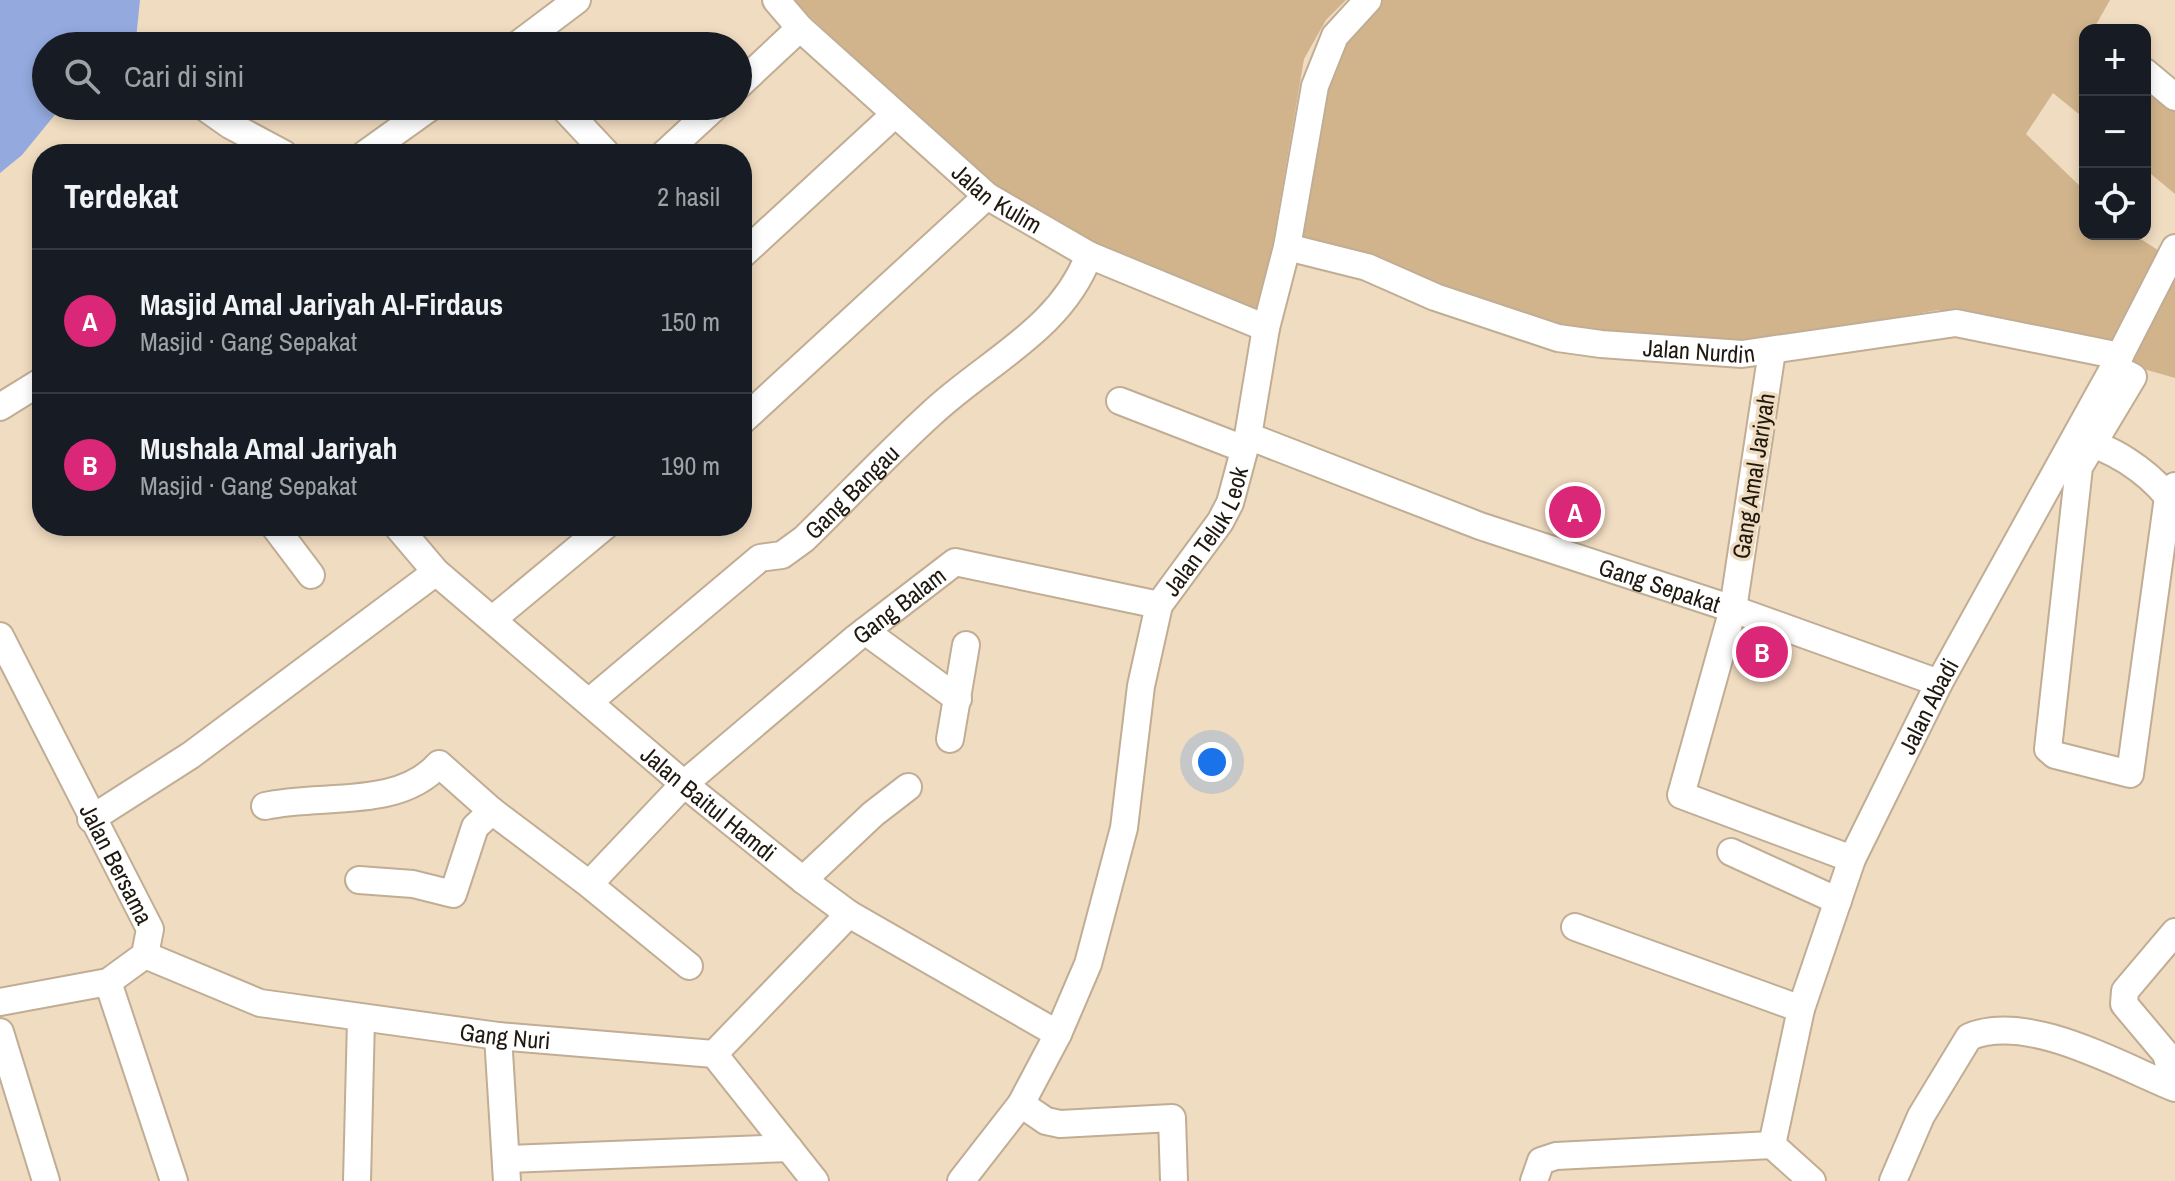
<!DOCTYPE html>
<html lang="id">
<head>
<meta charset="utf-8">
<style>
  body { margin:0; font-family:"Archivo Narrow",sans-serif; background:#20242c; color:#f1f3f6 }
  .controls { position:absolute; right:24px; top:24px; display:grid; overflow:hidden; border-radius:16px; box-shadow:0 4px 12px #0003 }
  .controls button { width:72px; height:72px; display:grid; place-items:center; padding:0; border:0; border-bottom:2px solid #363941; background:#171b24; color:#f1f3f6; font:40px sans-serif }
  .you { position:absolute; left:1212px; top:762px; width:28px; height:28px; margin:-20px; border:6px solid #fff; border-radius:50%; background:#1a73e8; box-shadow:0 0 0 12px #1a73e833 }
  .badge { display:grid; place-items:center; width:52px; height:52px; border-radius:50%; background:#db2777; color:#fff; font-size:26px; font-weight:700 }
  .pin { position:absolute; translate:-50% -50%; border:4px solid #fff; box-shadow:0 2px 8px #0006 }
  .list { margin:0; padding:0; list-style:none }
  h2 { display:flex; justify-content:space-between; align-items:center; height:104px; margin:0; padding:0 32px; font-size:34px }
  h2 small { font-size:26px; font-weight:400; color:#9ea1a6 }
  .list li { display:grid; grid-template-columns:52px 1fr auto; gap:24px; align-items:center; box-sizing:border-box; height:144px; padding:0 32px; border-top:2px solid #363941 }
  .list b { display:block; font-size:30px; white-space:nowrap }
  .list p { margin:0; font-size:26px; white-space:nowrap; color:#9ea1a6 }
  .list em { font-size:26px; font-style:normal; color:#9ea1a6 }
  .icon { flex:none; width:44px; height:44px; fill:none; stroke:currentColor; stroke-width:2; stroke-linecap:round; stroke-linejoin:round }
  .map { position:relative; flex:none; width:2175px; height:1181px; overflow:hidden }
  .search { position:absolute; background:#171b24; box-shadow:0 4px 12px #0003; left:32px; top:32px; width:720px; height:88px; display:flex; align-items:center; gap:20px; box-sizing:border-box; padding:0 28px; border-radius:44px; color:#9ea1a6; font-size:30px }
  .panel { position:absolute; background:#171b24; box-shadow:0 4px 12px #0003; left:32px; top:144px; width:720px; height:392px; border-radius:32px }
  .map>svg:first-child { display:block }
</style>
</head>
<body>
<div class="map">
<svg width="2175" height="1181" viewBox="0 0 2175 1181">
  <rect width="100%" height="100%" fill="#f0dcc1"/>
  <path fill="#d1b48c" d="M792 0H1346L1326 20 1304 59 1261 313 1100 250 1003 195Z
    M1379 0H2110L2093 30H2085V119L2053 93 2026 134 2085 191V234H2133L2164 254 2121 333 2108 345 1938 310 1734 346 1644 338 1549 325 1300 242 1330 74 1343 41Z
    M2145 89 2175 112V194L2145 169Z
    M2175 279V378L2130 365Z"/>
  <path fill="#94a9de" d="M0 0H140L136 39 128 46H46V106H62L22 155 0 173Z"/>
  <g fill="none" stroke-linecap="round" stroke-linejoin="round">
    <g stroke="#c0ad94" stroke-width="30">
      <g id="minor">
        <path id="s1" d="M776 0 800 28 987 196 1089 255 1266 328"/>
        <path d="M516 46 577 0"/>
        <path d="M2145 72 2175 97"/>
        <path d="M738 86 800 28"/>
        <path d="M203 106 230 125 284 154"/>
        <path d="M562 106 607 154"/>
        <path d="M365 154 432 106"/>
        <path d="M664 154 716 106"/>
        <path id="s2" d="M1287 247 1367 267 1435 297 1558 338 1601 344 1742 354 1956 323 2120 356"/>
        <path d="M742 255 895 114"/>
        <path d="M1772 351 1733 609 1681 795 1852 859"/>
        <path d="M2114 367 2133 377 2079 467 2048 749 2055 755 2130 774 2168 497 2175 486"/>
        <path d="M1120 401 1244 449"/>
        <path d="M0 407 42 381"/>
        <path d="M742 421 987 196"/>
        <path id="s3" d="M1248 436 1480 526 1733 609 1939 683"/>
        <path d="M2077 441C2110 445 2148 472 2168 497"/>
        <path d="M274 526 311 575"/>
        <path id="s4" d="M397 526 436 572 684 784 803 880 849 914 1058 1034"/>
        <path d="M493 619 605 526"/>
        <path d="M865 631 958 699"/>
        <path id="s5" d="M0 636 150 929 145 955 108 982 0 1002"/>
        <path id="s6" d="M589 702 760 558 782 555 804 539C846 498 887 454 931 414 986 362 1061 330 1089 255"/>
        <path d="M950 739 966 645"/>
        <path id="s7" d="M265 806C321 793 398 810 439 764L492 811 585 881 595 878 684 784 856 638 955 562 1159 605"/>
        <path d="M91 819 191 755 436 572"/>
        <path d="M1731 852 1838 901"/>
        <path d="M359 880 413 884 453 894 475 827 492 811"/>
        <path d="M803 880 873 814 908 787"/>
        <path d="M585 881 689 966"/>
        <path d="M1575 927 1801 1009"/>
        <path d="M2175 932 2125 991 2124 1004 2166 1054 2175 1086"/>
        <path id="s8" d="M145 955 260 1003 498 1036 714 1054 815 1181"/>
        <path d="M108 982 174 1181"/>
        <path d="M0 1032 46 1181"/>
        <path d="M498 1036 507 1181"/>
        <path d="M714 1054 849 914"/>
        <path d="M1021 1104 1046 1121 1060 1124 1172 1118 1174 1181"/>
        <path d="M506 1159 789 1148"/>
        <path d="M357 1181 361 1019"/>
        <path id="s9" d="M961 1181 1021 1104 1058 1034 1088 964 1124 828 1141 686 1159 605 1220 522 1230 503 1248 436 1266 328 1287 247 1315 86 1335 36 1368 0"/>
        <path d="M1534 1181 1541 1161 1556 1156 1772 1145"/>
        <path id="s10" d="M1812 1181 1772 1145 1801 1009 1852 859 1939 683 2114 367 2175 248"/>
        <path d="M1893 1181 1921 1116 1969 1037C2028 1012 2120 1066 2175 1088"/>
      </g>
    </g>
    <use href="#minor" stroke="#fff" stroke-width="26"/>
  </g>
  <g text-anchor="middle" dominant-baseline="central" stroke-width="7" stroke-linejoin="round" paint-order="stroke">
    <g font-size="24" fill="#1f180f" stroke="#f0dcc1">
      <text stroke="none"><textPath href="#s1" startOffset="298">Jalan Kulim</textPath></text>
      <text stroke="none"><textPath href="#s2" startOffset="428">Jalan Nurdin</textPath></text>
      <text transform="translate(1753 476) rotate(-81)">Gang Amal Jariyah</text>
      <text stroke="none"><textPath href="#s6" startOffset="340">Gang Bangau</textPath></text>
      <text stroke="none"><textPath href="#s9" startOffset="708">Jalan Teluk Leok</textPath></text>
      <text stroke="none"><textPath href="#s3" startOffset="438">Gang Sepakat</textPath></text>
      <text stroke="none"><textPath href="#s7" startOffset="790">Gang Balam</textPath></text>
      <text stroke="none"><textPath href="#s10" startOffset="522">Jalan Abadi</textPath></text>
      <text stroke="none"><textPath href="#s4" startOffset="418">Jalan Baitul Hamdi</textPath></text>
      <text stroke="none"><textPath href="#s5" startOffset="256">Jalan Bersama</textPath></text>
      <text stroke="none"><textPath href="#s8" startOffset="372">Gang Nuri</textPath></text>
    </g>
  </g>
</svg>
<div class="controls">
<button>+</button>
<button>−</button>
<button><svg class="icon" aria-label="locate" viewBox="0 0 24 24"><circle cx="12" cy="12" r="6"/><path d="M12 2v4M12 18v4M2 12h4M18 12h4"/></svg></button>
</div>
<div class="you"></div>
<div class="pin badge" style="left:1575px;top:512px">A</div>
<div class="pin badge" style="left:1762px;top:652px">B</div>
<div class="search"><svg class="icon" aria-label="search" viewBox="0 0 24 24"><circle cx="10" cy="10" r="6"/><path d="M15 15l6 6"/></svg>Cari di sini</div>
<section class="panel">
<h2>Terdekat<small>2 hasil</small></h2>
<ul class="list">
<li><span class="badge">A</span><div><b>Masjid Amal Jariyah Al-Firdaus</b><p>Masjid · Gang Sepakat</p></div><em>150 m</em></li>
<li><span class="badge">B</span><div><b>Mushala Amal Jariyah</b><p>Masjid · Gang Sepakat</p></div><em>190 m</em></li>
</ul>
</section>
</div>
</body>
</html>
